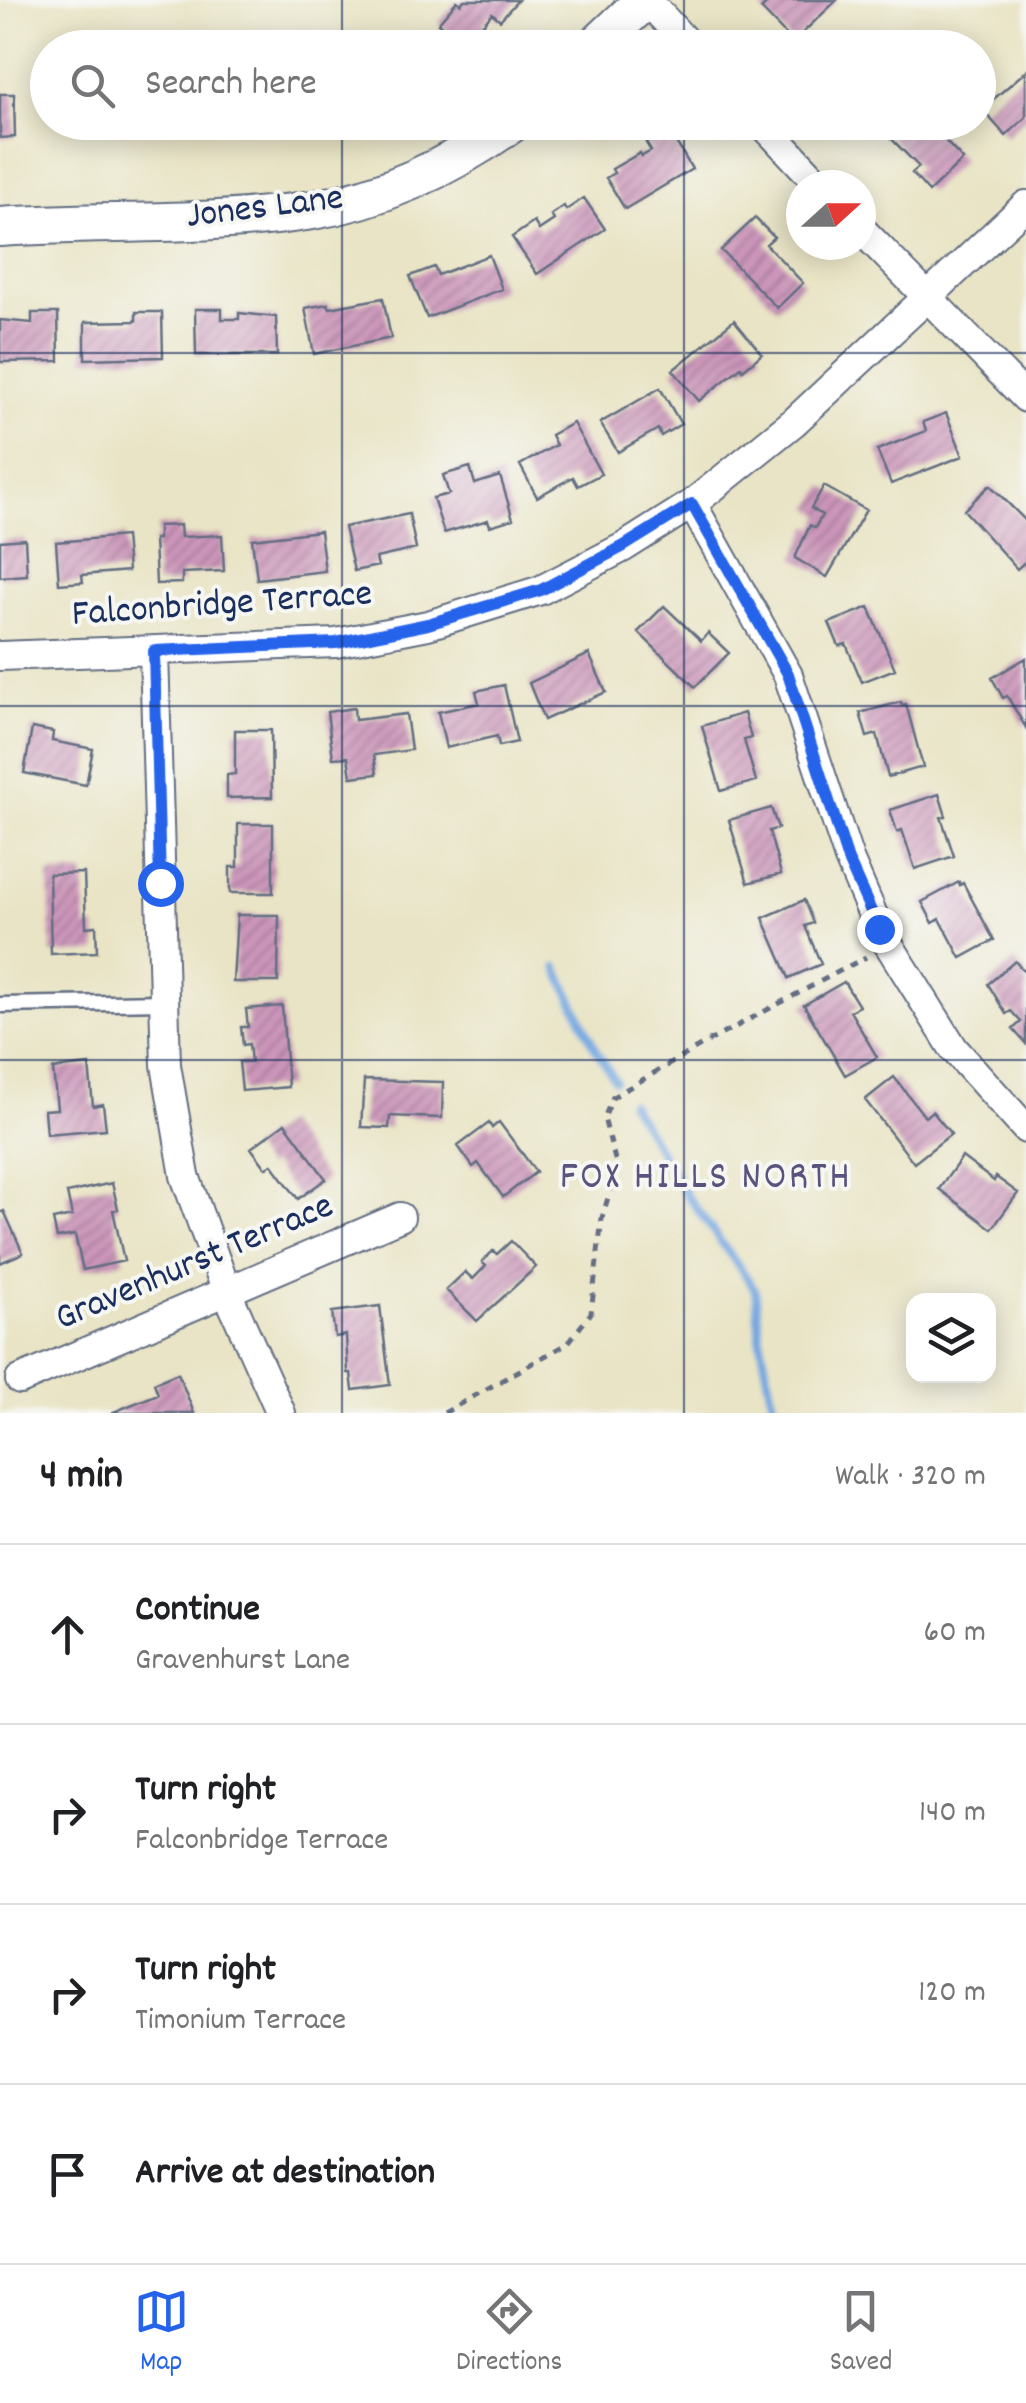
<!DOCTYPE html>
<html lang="en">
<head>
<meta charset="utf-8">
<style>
  body { margin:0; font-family:Dekko,sans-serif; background:#f6f6f6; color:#202124 }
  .controls { position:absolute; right:30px; bottom:30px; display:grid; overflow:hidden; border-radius:20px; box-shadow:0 5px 25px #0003 }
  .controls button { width:90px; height:90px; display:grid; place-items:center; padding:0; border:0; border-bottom:2px solid #e0e0e0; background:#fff; color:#202124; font:50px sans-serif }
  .compass { position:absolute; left:786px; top:170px; width:90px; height:90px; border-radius:50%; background:#fff; box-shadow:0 5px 25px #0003; rotate:69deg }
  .stop { position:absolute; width:30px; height:30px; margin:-22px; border:8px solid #2563eb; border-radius:50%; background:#fff }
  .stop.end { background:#2563eb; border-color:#fff; box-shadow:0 2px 10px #0008 }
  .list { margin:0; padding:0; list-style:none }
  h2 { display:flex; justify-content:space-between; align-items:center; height:130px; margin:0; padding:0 40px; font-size:42px }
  h2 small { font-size:32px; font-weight:400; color:#757577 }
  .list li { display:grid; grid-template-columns:65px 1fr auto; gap:30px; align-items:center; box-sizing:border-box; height:180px; padding:0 40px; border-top:2px solid #e0e0e0 }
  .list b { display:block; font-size:38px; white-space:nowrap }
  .list p { margin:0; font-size:32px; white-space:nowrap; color:#757577 }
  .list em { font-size:32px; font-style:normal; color:#757577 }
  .icon { flex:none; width:55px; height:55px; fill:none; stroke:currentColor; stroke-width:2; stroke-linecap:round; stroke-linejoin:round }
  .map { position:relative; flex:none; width:1026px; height:1413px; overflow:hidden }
  .search { position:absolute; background:#fff; box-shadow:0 5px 25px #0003; left:30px; right:30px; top:30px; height:110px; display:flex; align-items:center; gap:25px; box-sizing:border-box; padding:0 35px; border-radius:55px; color:#757577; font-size:38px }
  .sheet { height:850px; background:#fff }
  nav { display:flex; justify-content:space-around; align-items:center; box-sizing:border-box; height:140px; border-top:2px solid #e0e0e0; background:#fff; font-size:28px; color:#757577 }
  nav a { display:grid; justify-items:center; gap:5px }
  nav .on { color:#2563eb }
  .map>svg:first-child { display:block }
</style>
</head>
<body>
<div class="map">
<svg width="1026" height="1413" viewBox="0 0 1026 1413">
  <defs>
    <pattern id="building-hatch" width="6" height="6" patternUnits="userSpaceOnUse" patternTransform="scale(2.5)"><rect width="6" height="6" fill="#cc96ba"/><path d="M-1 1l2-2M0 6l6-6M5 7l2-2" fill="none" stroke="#a57b9a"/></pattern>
  </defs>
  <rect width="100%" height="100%" fill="#f6f6f2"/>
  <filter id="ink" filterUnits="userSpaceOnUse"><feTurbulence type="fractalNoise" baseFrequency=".01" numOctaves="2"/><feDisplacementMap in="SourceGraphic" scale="20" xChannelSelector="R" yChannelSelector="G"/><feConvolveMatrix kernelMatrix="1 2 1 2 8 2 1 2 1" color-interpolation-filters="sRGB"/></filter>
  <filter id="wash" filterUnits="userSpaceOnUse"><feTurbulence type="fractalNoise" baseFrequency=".0048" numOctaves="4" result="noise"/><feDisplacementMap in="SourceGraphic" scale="40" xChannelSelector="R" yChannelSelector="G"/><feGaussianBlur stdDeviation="2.25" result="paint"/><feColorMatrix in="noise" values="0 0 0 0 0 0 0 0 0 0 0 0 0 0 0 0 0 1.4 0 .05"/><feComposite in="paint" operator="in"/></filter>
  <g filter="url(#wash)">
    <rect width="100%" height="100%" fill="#e9e4c5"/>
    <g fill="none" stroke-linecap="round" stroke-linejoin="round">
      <path stroke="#75a8e1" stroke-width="8" d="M557 967 595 1048 615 1080
        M630 1103 688 1197 755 1289 760 1337 775 1413"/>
    </g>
    <g id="blocks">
      <path fill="url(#building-hatch)" d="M464 0H518L500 20 492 13 483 24 486 27 468 48 438 23 457 1 461 4Z
        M770 0H837L793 42 761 9Z
        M1026 71V117L1006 136 982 109Z
        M0 94H14L15 137 0 138Z
        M110 122H161L162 130 111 132Z
        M237 122H286V128L238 130Z
        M887 122H928L963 160 929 192 912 173 919 167 881 128Z
        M669 130 692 169 625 209 606 178 614 173 612 169 640 153 642 156 651 151 646 143Z
        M584 198 605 229 537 274 512 237 534 222 539 230 554 220 551 215 564 206 566 210Z
        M755 218 774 237 766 244 803 283 777 308 721 250Z
        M489 255 502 289 427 318 410 276 434 267 438 275Z
        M383 298 391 338 314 354 305 308 328 304 330 308Z
        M195 309H222V319H239V313L276 317 277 355H196Z
        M136 312H162L163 357 85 359V322L136 321Z
        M32 313H58L59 361 0 362V320L32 323Z
        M734 320 762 354 743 370 741 367 699 401 673 370Z
        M660 388 681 424 661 436 658 429 618 452 600 423Z
        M946 413 963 456 891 484 877 450 926 431 923 422Z
        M573 423 601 474 578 486 573 477 537 497 520 465 556 445 551 435Z
        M470 467 475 484 500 476 513 519 490 526 488 520 444 533 433 498 449 494 443 475Z
        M990 485 1026 521V561L1017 569 964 510Z
        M824 486 866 510 827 577 795 558 810 525 815 528 822 515 811 508Z
        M409 514 416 549 376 558 378 566 354 571 344 527Z
        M180 525 181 537 222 535 224 571 182 573V583L156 584 154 539H158V526Z
        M320 531 325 571 257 579 252 539Z
        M125 536 128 571 82 575 83 582 59 584 56 542Z
        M25 539 27 575 0 577V541Z
        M664 606 701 641 708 633 729 653 695 687 638 632Z
        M869 607 895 669 862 682 846 644 839 646 829 623Z
        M589 654 606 692 544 720 529 683Z
        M1026 658V728L1007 696 1003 698 992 678Z
        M504 685 517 742 499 746 497 736 446 748 438 712 479 703 476 691Z
        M901 702 902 705 906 704 923 767 888 777 877 734 867 737 860 713Z
        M354 708 355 720 406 714 411 750 374 755 377 774 351 777 348 757 333 758 327 712Z
        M744 713 751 738 744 740 756 781 721 791 702 726Z
        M32 728 53 732 52 741 93 749 86 785 24 773Z
        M235 730H271L272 797 227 798V775L235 774Z
        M939 794 946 816 941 817 954 856 915 869 902 830 897 832 890 810Z
        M771 808 778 828 769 831 781 874 748 883 729 820Z
        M238 824H273V893H230V867H238Z
        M84 873 86 927 96 926 97 952 51 954 49 874Z
        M959 882 960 885 963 883 994 940 961 958 940 919 933 923 922 902Z
        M804 900 813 923 805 926 821 964 789 978 763 918Z
        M237 915H279L278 982H233Z
        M1015 961 1026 974V1044L1013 1029 1021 1022 1011 1011 1006 1014 988 984Z
        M844 982 859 1006 850 1011 877 1057 845 1075 804 1005Z
        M282 1006 288 1087 242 1091 239 1062H251L249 1044 243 1045 241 1027H248L246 1009Z
        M89 1065 93 1106 103 1104 106 1129 46 1134 44 1110 57 1109 53 1069Z
        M894 1077 925 1117 932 1111 951 1134 914 1163 865 1100Z
        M364 1080 443 1082 442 1118 390 1116 389 1128 361 1127Z
        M499 1122 536 1172 503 1197 478 1163 473 1167 458 1146 489 1123 492 1128Z
        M285 1123 326 1179 298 1199 272 1164 266 1168 251 1148Z
        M962 1157 994 1181 996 1177 1018 1193 992 1229 939 1189Z
        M112 1183 118 1209 113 1210 124 1261 83 1270 75 1235 57 1238 53 1220 72 1216 67 1193Z
        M4 1211 23 1253 0 1263V1213Z
        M511 1241 536 1267 477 1321 446 1290 465 1272 473 1279 486 1266 482 1262 493 1251 497 1254Z
        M380 1306 390 1385 353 1390 351 1373H348L346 1335 335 1337 332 1312Z
        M178 1373 194 1413H111L158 1394 154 1383Z"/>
    </g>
  </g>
  <g filter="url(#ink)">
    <use href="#blocks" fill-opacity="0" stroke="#636e82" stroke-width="2.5"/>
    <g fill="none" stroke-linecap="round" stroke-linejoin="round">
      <g stroke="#636e82" stroke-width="19">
        <path id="lane" d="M0 1005 164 1002"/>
      </g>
      <g stroke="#636e82" stroke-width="32">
        <path id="street" d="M647 0 691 48
          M761 122 820 185
          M861 229 1026 398
          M692 504 788 675 849 859 879 929 954 1049 1026 1129
          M154 651 166 1065 185 1176 227 1292 281 1413
          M0 656 336 643 428 625 541 590 624 547 692 504 794 422 1026 205
          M20 1380 400 1217"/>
      </g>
      <g stroke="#636e82" stroke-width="42">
        <path id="secondary" d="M594 48 645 0
          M0 227C104 220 209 227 312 210 385 198 453 165 513 122"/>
      </g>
      <path stroke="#636e82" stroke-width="5" stroke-dasharray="8 8" stroke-linecap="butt" d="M444 1413 568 1343 591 1313 602 1218 617 1167 604 1118 613 1097 709 1041 866 957"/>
      <use href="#lane" stroke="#fff" stroke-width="14"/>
      <use href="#street" stroke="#fff" stroke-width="28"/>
      <use href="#secondary" stroke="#fff" stroke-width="38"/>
    </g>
  </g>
  <g fill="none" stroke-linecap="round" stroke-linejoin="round" filter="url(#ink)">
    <path stroke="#2563eb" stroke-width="12" d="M160 883 154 651 336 643 428 624 541 590 624 546 692 504 788 674 848 860 879 929"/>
  </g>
  <path fill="none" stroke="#1b2f5e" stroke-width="2.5" stroke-opacity="0.55" d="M342 0V48M684 0V48M342 122V1413M684 122V1413M0 353H1026M0 706H1026M0 1060H1026"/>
  <g text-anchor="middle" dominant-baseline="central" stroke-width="8" stroke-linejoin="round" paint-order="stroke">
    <g font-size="38" fill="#1b2f5e" stroke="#f6f6f2">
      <text transform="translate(265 209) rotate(-7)">Jones Lane</text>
      <text transform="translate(222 606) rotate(-4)">Falconbridge Terrace</text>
      <text transform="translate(195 1264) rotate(-23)">Gravenhurst Terrace</text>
    </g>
    <g font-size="40" letter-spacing="2.5" fill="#59537e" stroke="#f6f6f2">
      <text x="706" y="1179">FOX HILLS NORTH</text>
    </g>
  </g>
</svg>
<div class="controls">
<button><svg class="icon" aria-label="layers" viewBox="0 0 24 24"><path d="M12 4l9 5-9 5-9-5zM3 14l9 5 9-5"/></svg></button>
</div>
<svg class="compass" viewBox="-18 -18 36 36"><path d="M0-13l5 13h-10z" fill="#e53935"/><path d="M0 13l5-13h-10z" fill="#757577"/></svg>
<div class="stop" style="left:160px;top:883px"></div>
<div class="stop end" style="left:879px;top:929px"></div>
<div class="search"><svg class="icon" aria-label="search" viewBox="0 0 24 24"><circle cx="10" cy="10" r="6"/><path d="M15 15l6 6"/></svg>Search here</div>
</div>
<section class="sheet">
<h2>4 min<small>Walk · 320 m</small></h2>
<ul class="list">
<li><svg class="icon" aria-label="ahead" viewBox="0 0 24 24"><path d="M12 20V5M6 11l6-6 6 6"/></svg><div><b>Continue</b><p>Gravenhurst Lane</p></div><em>60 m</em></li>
<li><svg class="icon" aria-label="right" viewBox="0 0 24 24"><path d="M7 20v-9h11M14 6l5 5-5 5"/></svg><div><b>Turn right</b><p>Falconbridge Terrace</p></div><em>140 m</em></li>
<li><svg class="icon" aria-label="right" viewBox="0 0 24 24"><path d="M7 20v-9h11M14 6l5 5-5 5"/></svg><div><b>Turn right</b><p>Timonium Terrace</p></div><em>120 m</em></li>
<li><svg class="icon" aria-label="arrive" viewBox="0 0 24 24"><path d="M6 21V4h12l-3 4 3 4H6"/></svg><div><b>Arrive at destination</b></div></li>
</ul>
</section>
<nav>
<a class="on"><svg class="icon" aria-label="map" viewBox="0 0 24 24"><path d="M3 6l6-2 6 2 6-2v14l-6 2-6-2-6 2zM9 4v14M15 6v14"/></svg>Map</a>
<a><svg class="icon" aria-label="directions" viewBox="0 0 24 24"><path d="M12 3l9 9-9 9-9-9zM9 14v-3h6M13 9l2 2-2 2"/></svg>Directions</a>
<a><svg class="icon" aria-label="saved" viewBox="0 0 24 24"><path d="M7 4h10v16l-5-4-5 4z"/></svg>Saved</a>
</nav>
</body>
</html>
